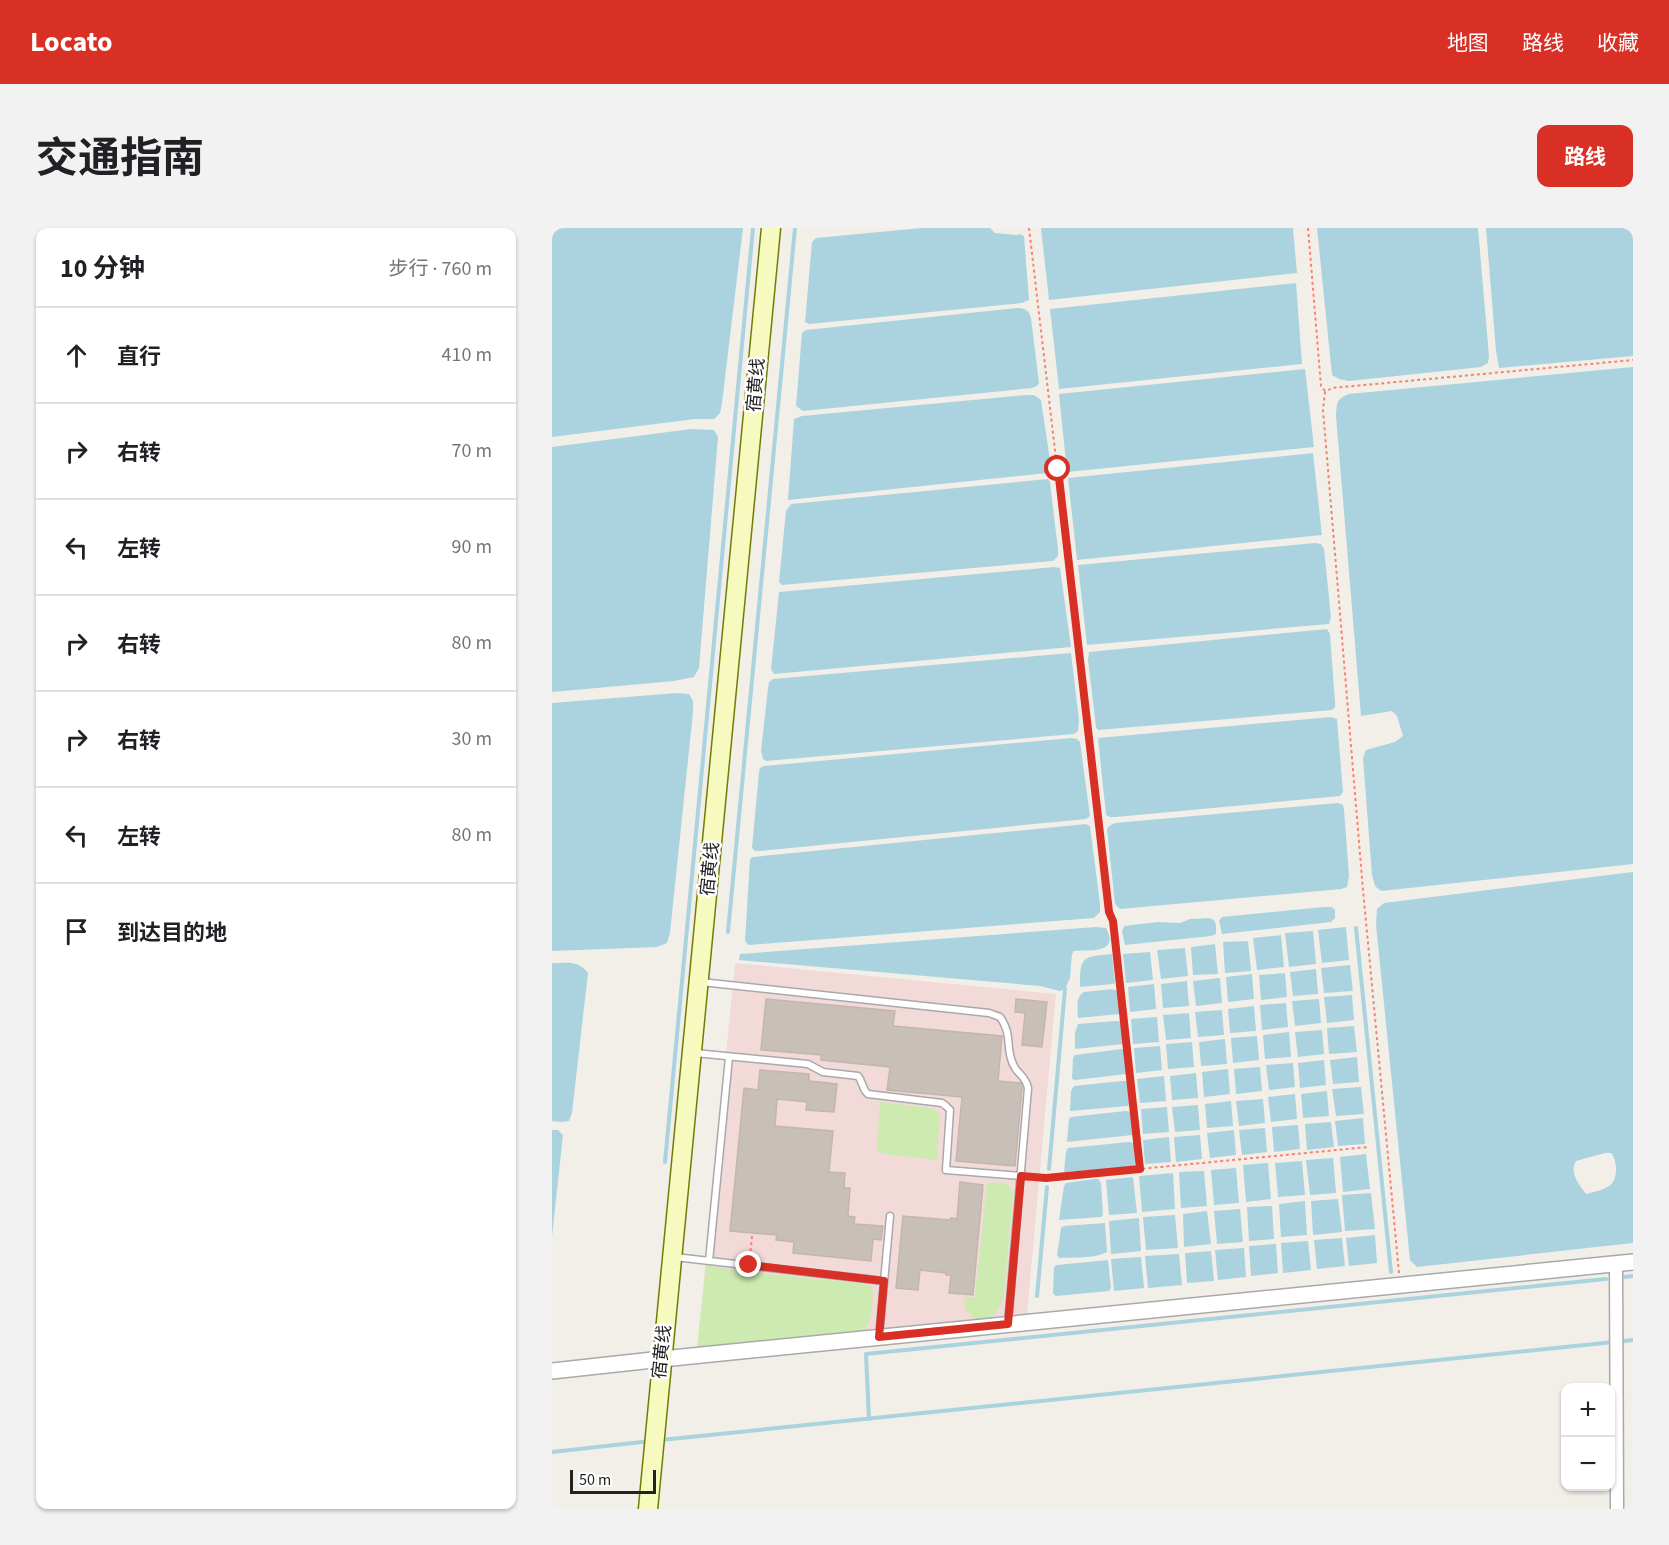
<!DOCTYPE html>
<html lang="zh">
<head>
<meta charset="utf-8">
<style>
  body { margin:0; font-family:"Source Sans 3","Noto Sans SC",sans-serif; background:#f2f2f2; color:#202124 }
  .controls { position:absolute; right:18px; bottom:18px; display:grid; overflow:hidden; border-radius:12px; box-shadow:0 2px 4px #0004 }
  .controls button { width:54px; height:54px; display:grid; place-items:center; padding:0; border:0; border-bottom:2px solid #e0e0e0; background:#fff; color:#202124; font:30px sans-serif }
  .scale { position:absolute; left:18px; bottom:15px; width:86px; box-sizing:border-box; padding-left:6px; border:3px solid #222; border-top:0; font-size:16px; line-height:21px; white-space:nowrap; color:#222; -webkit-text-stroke:4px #fff; paint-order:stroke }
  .stop { position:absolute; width:18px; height:18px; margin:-14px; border:4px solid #d93025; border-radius:50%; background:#fff }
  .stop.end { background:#d93025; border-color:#fff; box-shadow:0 2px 6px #0008 }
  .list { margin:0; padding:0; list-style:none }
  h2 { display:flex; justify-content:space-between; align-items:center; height:78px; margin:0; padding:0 24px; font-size:26px }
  h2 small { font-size:20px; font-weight:400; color:#757577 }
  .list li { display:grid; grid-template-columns:39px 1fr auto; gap:18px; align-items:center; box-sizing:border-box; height:96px; padding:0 24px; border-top:2px solid #e0e0e0 }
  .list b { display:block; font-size:22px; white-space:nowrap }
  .list em { font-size:20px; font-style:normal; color:#757577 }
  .icon { flex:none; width:33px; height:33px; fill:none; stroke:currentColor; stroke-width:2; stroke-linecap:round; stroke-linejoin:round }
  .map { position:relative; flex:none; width:1081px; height:1281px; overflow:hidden; border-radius:12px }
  header { display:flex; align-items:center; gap:36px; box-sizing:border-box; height:84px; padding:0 30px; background:#d93025; color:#fff }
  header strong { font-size:28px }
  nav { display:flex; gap:33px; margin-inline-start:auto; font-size:21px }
  .intro { display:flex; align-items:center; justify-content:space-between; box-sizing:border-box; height:144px; padding:0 36px }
  h1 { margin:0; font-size:42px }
  .button { padding:15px 27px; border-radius:12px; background:#d93025; color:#fff; font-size:21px; font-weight:700 }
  main { display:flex; gap:36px; padding:0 36px }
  aside { flex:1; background:#fff; border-radius:12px; box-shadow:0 2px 4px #0004 }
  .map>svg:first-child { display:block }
</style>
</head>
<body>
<header>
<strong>Locato</strong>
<nav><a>地图</a><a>路线</a><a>收藏</a></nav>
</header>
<div class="intro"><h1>交通指南</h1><a class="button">路线</a></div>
<main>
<aside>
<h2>10 分钟<small>步行 · 760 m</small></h2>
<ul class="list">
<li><svg class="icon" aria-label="ahead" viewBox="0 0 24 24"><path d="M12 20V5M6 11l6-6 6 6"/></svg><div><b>直行</b></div><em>410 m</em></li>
<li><svg class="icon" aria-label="right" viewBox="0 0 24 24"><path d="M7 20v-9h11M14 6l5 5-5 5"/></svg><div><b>右转</b></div><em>70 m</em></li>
<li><svg class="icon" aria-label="left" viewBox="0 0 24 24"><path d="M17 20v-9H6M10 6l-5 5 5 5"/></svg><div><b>左转</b></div><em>90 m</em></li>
<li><svg class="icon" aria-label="right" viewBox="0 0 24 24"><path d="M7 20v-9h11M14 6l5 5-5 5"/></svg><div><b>右转</b></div><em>80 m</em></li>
<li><svg class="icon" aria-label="right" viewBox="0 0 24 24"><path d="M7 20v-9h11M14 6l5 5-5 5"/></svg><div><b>右转</b></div><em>30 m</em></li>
<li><svg class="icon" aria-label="left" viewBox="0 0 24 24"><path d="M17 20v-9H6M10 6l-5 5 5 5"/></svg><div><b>左转</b></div><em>80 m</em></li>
<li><svg class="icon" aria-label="arrive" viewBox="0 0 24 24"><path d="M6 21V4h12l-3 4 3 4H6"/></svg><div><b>到达目的地</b></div></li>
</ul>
</aside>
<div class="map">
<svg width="1081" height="1281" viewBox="0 0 1081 1281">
  <rect width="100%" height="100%" fill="#f2efe9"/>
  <path fill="#f2dad9" d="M183 735 504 766 475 1086 310 1105 145 1121Z"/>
  <path fill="#cdebb0" d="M328 874 379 880 387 885 388 890 385 932 331 926 326 923 325 918Z
    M435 954C446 955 460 953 461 967L452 1069C446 1085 443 1090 425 1093L413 1081 412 1069H423Z
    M154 1037 185 1043 313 1056 320 1059C322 1074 321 1094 310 1105L145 1121Z"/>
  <path fill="#aad3df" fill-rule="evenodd" d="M0 0H191L170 175 168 185 162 191H143L0 209Z
    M370 0H438L443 5 465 7 468 6 472 8 477 72 470 75 257 96 253 94 260 14 264 10Z
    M489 0H741L745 45 497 72Z
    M765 0H926L937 128 936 135 929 139 797 153 787 151 780 147Z
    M934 0H1081V128L947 140 944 123Z
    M744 55 750 136 507 161 498 81Z
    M465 80C473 80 477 82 479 90L487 155 485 158 480 160 251 183 244 178 250 105 254 102Z
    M1081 139V636L829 663 823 658 820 647 811 530 814 522 843 514 851 508 845 488 840 483 809 488 784 188C785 175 784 171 797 166Z
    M753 141 762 219 515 244 507 166Z
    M473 167H482L489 172 499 239 498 243 496 245 236 272 242 191 250 188Z
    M139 201 162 202 166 209 147 440 142 449 122 453 0 464V219Z
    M761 225 770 307 525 332 516 250Z
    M496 251 498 254 506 322V328L501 333 230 357 227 354 234 283 239 276Z
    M763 315 769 316 772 321 779 389 777 396 535 417 526 337Z
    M502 339 508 340 519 419 222 446 219 441 227 364Z
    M775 401 778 406 783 474V479L780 482 546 502 544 499 536 432 537 424Z
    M519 425 527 492 526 503 522 506 214 533 211 531 209 523 216 460 217 454 221 451Z
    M125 465 137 466 141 473V484L118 705 115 715 105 719 0 723V475Z
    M779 489 785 491 791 564 788 568 564 589H558L554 587 546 510Z
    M519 510 525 511 528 514 538 588 534 591 208 623H203L200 620 207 544 208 540 212 538Z
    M786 575 791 577 792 582 797 648 795 659 789 661 568 681 563 676 555 601 557 598 563 595Z
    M534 596 538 598 548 676V684L542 690 196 717 193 713 198 631 201 629Z
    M1081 644V1015L865 1039 858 1032 824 697 825 681 832 675ZM1053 925H1059C1063 930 1063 933 1064 939 1065 961 1051 961 1034 966 1027 956 1017 945 1024 933Z
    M772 679H780L783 682V690L779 694 670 706 667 693 670 689Z
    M657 690 662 692 664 697V706L659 708 573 717 570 704 572 698 606 694 628 695 638 691Z
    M544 699 554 700C568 726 538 722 522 723L520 726 518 750 513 761 508 763 488 758 187 732 188 726Z
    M794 699 797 732 770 735 766 702Z
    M761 703 764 736 737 739 733 705Z
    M729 707 732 739 705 742 701 710Z
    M696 713 699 743 673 745 671 714Z
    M663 716 666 746 641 747 639 719Z
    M633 720 636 748 609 751 605 722Z
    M598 724 601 752 574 755 571 726Z
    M560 726 563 755 561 756 528 759C528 728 530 729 560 726Z
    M0 735C14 735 27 732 36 745L20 885 17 893 10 894 0 893Z
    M798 737 801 763 772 765 769 740Z
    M764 741 766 766 741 768 738 744Z
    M733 745 735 769 709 772 707 747Z
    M700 746 702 771 676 774 674 749Z
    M668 750 670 775 644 778 641 753Z
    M635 753 637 778 611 780 609 756Z
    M602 756 604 781 578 784 576 759Z
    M560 761 566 763 568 786 526 790C526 781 523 769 532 764Z
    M800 767 802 792 775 795 772 769Z
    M767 771 769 795 743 798 740 773Z
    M734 775 736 799 710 802 708 777Z
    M702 778 704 803 678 805 676 781Z
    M670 782 672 807 646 809 643 784Z
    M637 785 639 810 614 812 611 787Z
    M605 789 607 814 581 816 579 791Z
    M563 793H567L570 794 572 816 523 821V805L526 796Z
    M802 798 805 824 777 826 775 800Z
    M770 802 772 826 746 829 743 804Z
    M737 804 739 829 713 831 711 807Z
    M705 808 707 832 681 835 679 810Z
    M673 811 675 836 649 838 647 814Z
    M640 814 642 839 616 841 614 816Z
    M608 818 610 842 584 845 582 820Z
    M570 821 573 822 574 846 524 852 520 851 521 830 523 827Z
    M805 829 807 854 781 856 778 832Z
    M772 832 774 857 748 860 746 835Z
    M741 835 743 859 717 862 714 837Z
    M708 839 710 863 684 866 682 841Z
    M676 841 678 866 652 869 650 844Z
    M644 845 646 870 620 872 618 848Z
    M612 848 614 873 588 875 585 851Z
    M570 853H574C577 859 579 872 576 878L518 883 519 863 522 858Z
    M809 859 812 886 784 888 780 861Z
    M775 863 777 888 751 890 749 866Z
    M743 866 745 891 719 894 716 869Z
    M711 871 713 895 687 898 684 873Z
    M679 873 681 898 655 900 653 876Z
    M646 877 648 902 623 904 620 879Z
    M615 879 617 904 591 906 589 881Z
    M573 883 580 884 581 907 515 914 517 891 519 889Z
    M811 890 813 916 786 918 783 893Z
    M779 894 782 919 755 922 753 896Z
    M746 897 748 921 722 924 720 899Z
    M713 900 715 924 690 927 687 902Z
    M0 902H6L11 907 0 1008Z
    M682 902 684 927 658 930 655 905Z
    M648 907 650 931 624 934 622 909Z
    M617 909 619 934 593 936 591 912Z
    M577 914 582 915 583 934 582 939 512 944 514 924 516 920Z
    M814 926 818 961 791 964 788 929Z
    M781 930 784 965 758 967 754 932Z
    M750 933 753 967 726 969 723 935Z
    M716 935 719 971 694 974 691 937Z
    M684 940 687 975 662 977 659 942Z
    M652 943 655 978 629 980 627 944Z
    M621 945 623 981 590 984 587 948Z
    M581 949 585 985 557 987 554 952Z
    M543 951H546L549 955 551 987 549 989 507 992 512 958 514 955Z
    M819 965 823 1001 793 1003 790 967Z
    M786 971 790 1004 761 1007 759 973Z
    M753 973 755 1007 729 1009 727 976Z
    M720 978 722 1011 697 1013 695 979Z
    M688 981 691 1014 665 1016 662 983Z
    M655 983 659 1016 632 1019 631 986Z
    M623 987 626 1020 594 1022 591 989Z
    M587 990 589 1023 559 1026 557 993Z
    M553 995 555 1024C542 1031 522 1029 507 1030L505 1027 509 1000 512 998Z
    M823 1007 825 1035 797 1038 794 1010Z
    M790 1010 793 1038 765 1041 762 1012Z
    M756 1013 759 1042 731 1045 729 1015Z
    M724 1016 726 1045 699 1048 697 1018Z
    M692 1020 694 1049 666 1052 663 1022Z
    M659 1023 662 1053 635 1055 633 1025Z
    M627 1026 630 1057 596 1060 593 1028Z
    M589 1029 592 1060 562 1063 559 1031Z
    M556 1032 559 1060 557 1063 504 1068 501 1066 502 1039 505 1037Z"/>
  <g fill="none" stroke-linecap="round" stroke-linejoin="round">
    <path stroke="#aad3df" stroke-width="4" d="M804 700 839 1044
      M176 704 243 0
      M113 934 201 0
      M497 941 513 761
      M1073 1049 1081 1048
      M485 1068 495 959
      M317 1191 314 1126 1054 1051
      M109 1212 1081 1112
      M0 1224 99 1213"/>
  </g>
  <path fill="#c7bfb8" stroke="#c4b6ab" stroke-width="1.5" d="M214 771 343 783 341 798 450 808 446 853 469 855 470 859 463 938 404 933 410 869 335 862 338 839 269 832V827L209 822Z
    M464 771 495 774 490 819 470 817 473 785 463 784Z
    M208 842 257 846V853L285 856 282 884 254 882 255 874 225 871 223 898 281 903 277 944 293 945 292 960H298L296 988 303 989 302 996 331 998 329 1012 321 1011 319 1033 241 1025 242 1014 224 1012 225 1007 178 1003 192 860 206 862Z
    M408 954 431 957 421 1067 397 1065 399 1047H394V1045L368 1042 366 1062 344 1060 351 988 399 992V990L405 991Z"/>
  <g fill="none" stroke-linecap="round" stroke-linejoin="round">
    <g stroke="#a9a9a9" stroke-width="9">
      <path id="service" d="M149 754 437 785 448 789C461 807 453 819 461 836 465 847 473 846 476 860L456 1096
        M143 825 256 836 271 844 306 848C311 854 310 861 316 866L390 875 394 878 398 882 394 942 469 948
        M123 1029 332 1053
        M157 1033 177 829
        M327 1109 338 988"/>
    </g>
    <g stroke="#a9a9a9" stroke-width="15">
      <path id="minor" d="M1064 1035 1065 1281"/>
    </g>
    <g stroke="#a9a9a9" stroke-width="18">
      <path id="tertiary" d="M0 1143 110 1131 1081 1034"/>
    </g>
    <g stroke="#707d05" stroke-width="21">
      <path id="secondary" d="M96 1281 219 0"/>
    </g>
    <path stroke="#fa8072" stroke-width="2" stroke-dasharray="3 3" stroke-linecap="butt" d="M477 0 557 684 561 693 588 941
      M756 0 769 158 773 163
      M477 949 494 950 816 919
      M198 1029 200 1008
      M847 1045 811 662 771 182 773 164 780 160 1081 132"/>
    <use href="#service" stroke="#fff" stroke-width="6"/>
    <use href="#minor" stroke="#fff" stroke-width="12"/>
    <use href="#tertiary" stroke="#fff" stroke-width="15"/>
    <use href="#secondary" stroke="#f7fabf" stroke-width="18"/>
  </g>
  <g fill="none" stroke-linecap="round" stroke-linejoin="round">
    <path stroke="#d93025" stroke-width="8" d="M197 1037 332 1053 327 1109 456 1096 469 948 494 950 588 941 561 693 557 684 506 241"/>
  </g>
  <g text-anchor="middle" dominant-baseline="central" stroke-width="5" stroke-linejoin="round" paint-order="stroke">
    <g font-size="18" fill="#222" stroke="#fff">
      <text transform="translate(204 157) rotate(-85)">宿黄线</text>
      <text transform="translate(158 641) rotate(-84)">宿黄线</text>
      <text transform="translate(110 1124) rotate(-84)">宿黄线</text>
    </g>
  </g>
</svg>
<div class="controls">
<button>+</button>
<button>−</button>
</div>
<div class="scale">50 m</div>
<div class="stop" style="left:506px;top:241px"></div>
<div class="stop end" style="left:197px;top:1037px"></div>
</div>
</main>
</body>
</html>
